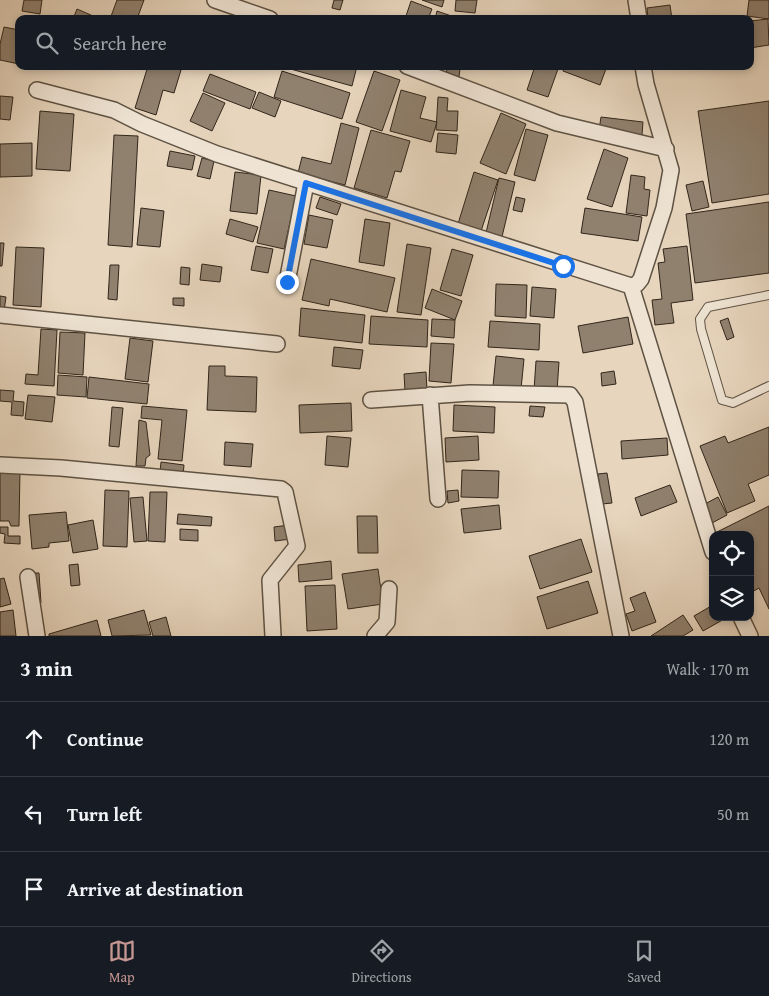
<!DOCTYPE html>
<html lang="en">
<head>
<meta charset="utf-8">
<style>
  body { margin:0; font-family:"Gentium Book Plus",serif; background:#242831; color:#f1f3f6 }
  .controls { position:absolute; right:15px; bottom:15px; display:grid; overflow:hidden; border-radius:10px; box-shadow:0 2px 8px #0003 }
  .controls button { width:45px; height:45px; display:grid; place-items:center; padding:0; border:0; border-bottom:1px solid #363941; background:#171b24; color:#f1f3f6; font:25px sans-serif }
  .stop { position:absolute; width:15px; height:15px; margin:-11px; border:4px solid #1a73e8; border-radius:50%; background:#fff }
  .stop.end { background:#1a73e8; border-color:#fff; box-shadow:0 1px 5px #0008 }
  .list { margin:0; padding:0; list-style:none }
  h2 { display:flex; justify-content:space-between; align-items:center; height:65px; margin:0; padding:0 20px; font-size:21px }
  h2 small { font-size:16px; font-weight:400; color:#9ea1a6 }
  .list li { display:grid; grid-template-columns:32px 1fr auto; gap:15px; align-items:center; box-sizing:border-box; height:75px; padding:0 20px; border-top:1px solid #363941 }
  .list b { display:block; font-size:19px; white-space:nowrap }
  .list em { font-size:16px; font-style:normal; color:#9ea1a6 }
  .icon { flex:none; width:28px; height:28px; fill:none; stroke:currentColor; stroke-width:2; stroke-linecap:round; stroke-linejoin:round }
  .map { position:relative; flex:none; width:769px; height:636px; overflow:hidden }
  .search { position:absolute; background:#171b24; box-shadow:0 2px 8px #0003; left:15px; right:15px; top:15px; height:55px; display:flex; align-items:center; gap:12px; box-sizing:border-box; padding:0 18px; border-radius:10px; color:#9ea1a6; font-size:19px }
  .sheet { height:290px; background:#171b24 }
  nav { display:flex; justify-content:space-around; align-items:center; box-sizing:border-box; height:70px; border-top:1px solid #363941; background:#171b24; font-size:14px; color:#9ea1a6 }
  nav a { display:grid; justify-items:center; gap:2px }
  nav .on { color:#c59692 }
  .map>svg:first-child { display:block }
</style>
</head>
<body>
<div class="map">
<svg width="769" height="636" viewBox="0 0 769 636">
  <rect width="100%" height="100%" fill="#e7d5bd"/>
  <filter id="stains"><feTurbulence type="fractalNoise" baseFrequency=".004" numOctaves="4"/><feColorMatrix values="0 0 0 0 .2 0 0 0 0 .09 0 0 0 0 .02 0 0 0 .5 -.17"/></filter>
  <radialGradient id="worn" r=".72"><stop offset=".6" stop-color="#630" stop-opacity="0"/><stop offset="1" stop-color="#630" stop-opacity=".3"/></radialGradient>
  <path fill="#90816f" stroke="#31261a" d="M24 0H42L40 14 22 11Z
    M117 0H144L137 19H110Z
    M334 0H343L340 10 332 8Z
    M422 0H444L442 7Z
    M456 0H477L475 13 455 11Z
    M749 0H769V19L747 16Z
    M411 1 432 9 428 19H405Z
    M670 5 672 19H648L647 8Z
    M77 9 100 19H73Z
    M437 11 460 19H435Z
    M768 19 769 45 750 48V21Z
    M4 27 19 30V64L0 60V44Z
    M148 66H169L181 70 174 93 163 90 156 115 135 108Z
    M287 66H357L352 86 287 68Z
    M535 66H559L548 97 527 90Z
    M565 66H607L600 85 563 71Z
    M447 68 460 69 459 77 446 75Z
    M282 71 350 93 342 119 274 97Z
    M374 71 400 80 382 131 356 122Z
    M210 74 256 92 250 109 203 91Z
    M401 90 426 97 420 118 437 122 431 142 390 131Z
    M259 92 281 101 275 117 252 108Z
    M203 93 225 103 212 131 190 121Z
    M0 96 13 97 10 120 0 119Z
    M438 97 448 98 447 111H458L457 131 436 130Z
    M769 101V194L712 203 698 111Z
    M40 111 74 114 70 171 36 169Z
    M501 113 526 124 506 174 480 163Z
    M601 117 643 122 642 135 599 130Z
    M341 123 359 128 345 185 298 173 302 157 331 164Z
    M526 129 548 135 535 181 514 175Z
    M371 130 410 141 401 172 395 171 387 198 354 188Z
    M438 133 458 135 456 154 436 152Z
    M114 135 138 136 132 247 108 245Z
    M32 143V176L0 177V144Z
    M604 149 628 158 612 207 587 199Z
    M170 151 195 156 192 170 167 166Z
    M202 158 214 161 210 179 197 176Z
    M235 172 261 175 257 214 230 211Z
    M474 172 498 180 480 234 457 227Z
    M631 175 645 177 644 189 650 190 647 216 626 213Z
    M499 178 515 182 501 241 485 237Z
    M703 181 709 207 692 211 686 185Z
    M269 190 296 196 284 249 257 243Z
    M320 197 341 204 337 215 316 208Z
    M516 197 525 199 522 212 513 210Z
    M769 202V273L695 283 686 214Z
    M141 208 164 211 160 247 137 245Z
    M585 208 642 217 638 241 581 233Z
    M309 215 333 220 327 248 304 244Z
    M230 219 258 227 253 242 226 234Z
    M365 219 390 223 384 266 359 262Z
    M0 243H4L2 266H0Z
    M407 244 431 248 421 315 397 312Z
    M256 246 273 249 268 273 251 270Z
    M687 246 693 300 671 303 674 323 655 325 652 300 662 299 658 263 665 262 663 249Z
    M16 247 44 248 41 307 13 305Z
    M452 249 473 255 461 296 440 290Z
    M311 259 395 278 387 312 330 299 329 306 302 300Z
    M202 264 222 267 220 282 200 280Z
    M110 265H119L117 300 108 299Z
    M181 267 190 268 189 285 180 284Z
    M496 284 527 285 526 318 495 316Z
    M532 287 556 289 554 318 530 316Z
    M432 289 462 301 455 320 425 308Z
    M0 296 6 297 4 311H0Z
    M173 298H184V306L173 305Z
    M301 308 365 315 362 343 299 336Z
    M371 316 428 320 427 347 369 344Z
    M628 317 633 344 583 353 578 326Z
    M728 318 734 337 727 340 720 321Z
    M432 319 455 320 454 338 431 336Z
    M490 321 540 324 539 350 488 347Z
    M41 329 57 330 54 386 25 384 26 374 38 375Z
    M60 332 85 333 83 375 58 373Z
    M130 338 153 341 148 382 125 379Z
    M431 343 454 344 451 383 429 381Z
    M334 347 363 350 360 369 332 366Z
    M496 356 524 359 521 389 493 386Z
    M536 361 559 362 557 391 534 390Z
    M209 366H225V376L257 377 256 412 207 410Z
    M614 371 616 384 602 386 601 373Z
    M426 372 427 390 405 391 404 374Z
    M58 375 87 377 86 397 57 395Z
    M89 377 149 384 147 404 87 398Z
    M0 390 14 391 13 401 24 402 23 416 11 415 12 402 0 401Z
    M28 395 55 397 52 422 25 419Z
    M351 403 352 431 300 433 299 405Z
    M454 405 495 407 494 433 453 431Z
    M142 406 187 410 182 461 158 459 162 420 141 418Z
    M530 406 545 407 543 417 529 416Z
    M112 407 123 408 119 447 109 446Z
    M139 420 146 422 150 455 146 458 145 466H136Z
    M769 427V475L748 484 755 501 727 513 700 446 725 436 728 443Z
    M327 436 351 438 348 467 325 465Z
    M478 436 479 460 446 462 445 438Z
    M667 438 668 455 622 459 621 441Z
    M225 442 253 444 251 467 224 465Z
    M161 462 184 465 183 475 160 472Z
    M0 469H20L19 526H11L9 521H0Z
    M462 470 499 471 498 498 461 497Z
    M607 473 612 503 602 504 598 474Z
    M670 485 677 502 641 516 635 498Z
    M105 490 129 491 127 547 103 546Z
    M458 490 459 501 448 503 447 491Z
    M150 492H167L165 542 148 541Z
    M143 497 147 541 134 542 130 498Z
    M718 497 727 515 712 523 703 505Z
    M499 505 501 529 464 533 461 509Z
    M769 506V609L759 588 750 593V535L713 534Z
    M66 512 69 541 49 543V547L32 549 29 515Z
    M178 514 212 517 211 526 177 524Z
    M357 516H377L378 553H358Z
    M93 520 98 549 73 553 68 525Z
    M289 525 291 539 275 541 274 527Z
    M0 527H8V536H20V544L4 543 5 534 0 533Z
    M180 529 198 530V541L180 540Z
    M581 539 592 572 540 589 529 556Z
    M331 561 332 579 299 582 298 565Z
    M78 564 80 585 71 586 69 565Z
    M378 569 383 604 348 609 342 574Z
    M29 573H39L41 603H31Z
    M4 578 11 604 0 607V579Z
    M588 581 598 613 547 629 537 597Z
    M335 585 337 629 307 631 305 586Z
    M645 592 656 622 632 631 626 614 635 611 630 598Z
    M713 605V617L726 618 703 631 694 616Z
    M13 610 16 636H0V612Z
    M144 610 151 635 112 636 108 620Z
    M683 615 693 630 683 636H651Z
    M166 617 171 636H153L149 622Z
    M97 620 101 636H49V634Z"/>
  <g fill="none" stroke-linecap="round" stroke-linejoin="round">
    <g stroke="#5e5243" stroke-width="10">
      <path id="service" d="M769 295 708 307 700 319 701 329 722 400 733 403 769 386"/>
    </g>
    <g stroke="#5e5243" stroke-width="18">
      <path id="minor" d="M215 0 270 19
        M636 0 639 19
        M407 66 557 123 666 149
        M37 90 114 110 142 124 217 154 631 286 637 284 641 279 664 208 671 170 646 84 643 66
        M287 282 306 183
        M631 286 713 552
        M0 315 277 344
        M430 395 438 499
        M371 400 470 393 570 395 575 402 621 636
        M0 465 61 468 281 489 285 492 297 546 270 580 273 636
        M28 577 37 636
        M741 617 750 636
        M375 636 387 622 389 589"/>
    </g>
    <use href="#service" stroke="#efe4d4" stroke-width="8"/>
    <use href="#minor" stroke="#efe4d4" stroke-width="15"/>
  </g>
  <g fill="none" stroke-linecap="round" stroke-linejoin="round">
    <path stroke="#1a73e8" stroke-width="6" d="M287 282 306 183 563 266"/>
  </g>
  <rect width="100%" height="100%" filter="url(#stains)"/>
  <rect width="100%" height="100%" fill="url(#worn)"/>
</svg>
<div class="controls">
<button><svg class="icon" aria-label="locate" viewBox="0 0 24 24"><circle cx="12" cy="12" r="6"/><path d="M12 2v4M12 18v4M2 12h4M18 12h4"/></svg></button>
<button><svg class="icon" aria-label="layers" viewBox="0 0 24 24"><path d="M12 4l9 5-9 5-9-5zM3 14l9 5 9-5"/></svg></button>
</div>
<div class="stop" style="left:563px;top:266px"></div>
<div class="stop end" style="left:287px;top:282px"></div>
<div class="search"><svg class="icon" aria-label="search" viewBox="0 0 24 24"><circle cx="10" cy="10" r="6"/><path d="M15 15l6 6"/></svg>Search here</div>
</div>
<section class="sheet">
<h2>3 min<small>Walk · 170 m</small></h2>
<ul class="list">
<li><svg class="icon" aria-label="ahead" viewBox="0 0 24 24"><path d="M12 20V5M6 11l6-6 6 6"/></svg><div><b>Continue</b></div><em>120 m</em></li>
<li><svg class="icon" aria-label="left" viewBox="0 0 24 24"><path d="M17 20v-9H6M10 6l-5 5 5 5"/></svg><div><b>Turn left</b></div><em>50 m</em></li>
<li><svg class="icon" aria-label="arrive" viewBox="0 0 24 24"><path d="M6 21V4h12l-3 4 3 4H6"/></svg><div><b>Arrive at destination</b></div></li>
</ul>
</section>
<nav>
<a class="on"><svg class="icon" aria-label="map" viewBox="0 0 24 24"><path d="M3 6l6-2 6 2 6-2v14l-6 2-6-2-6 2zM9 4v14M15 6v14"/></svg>Map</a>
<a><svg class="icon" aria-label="directions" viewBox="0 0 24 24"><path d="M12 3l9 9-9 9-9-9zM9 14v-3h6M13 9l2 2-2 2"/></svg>Directions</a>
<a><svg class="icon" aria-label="saved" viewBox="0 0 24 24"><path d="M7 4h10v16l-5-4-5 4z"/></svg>Saved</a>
</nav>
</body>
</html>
